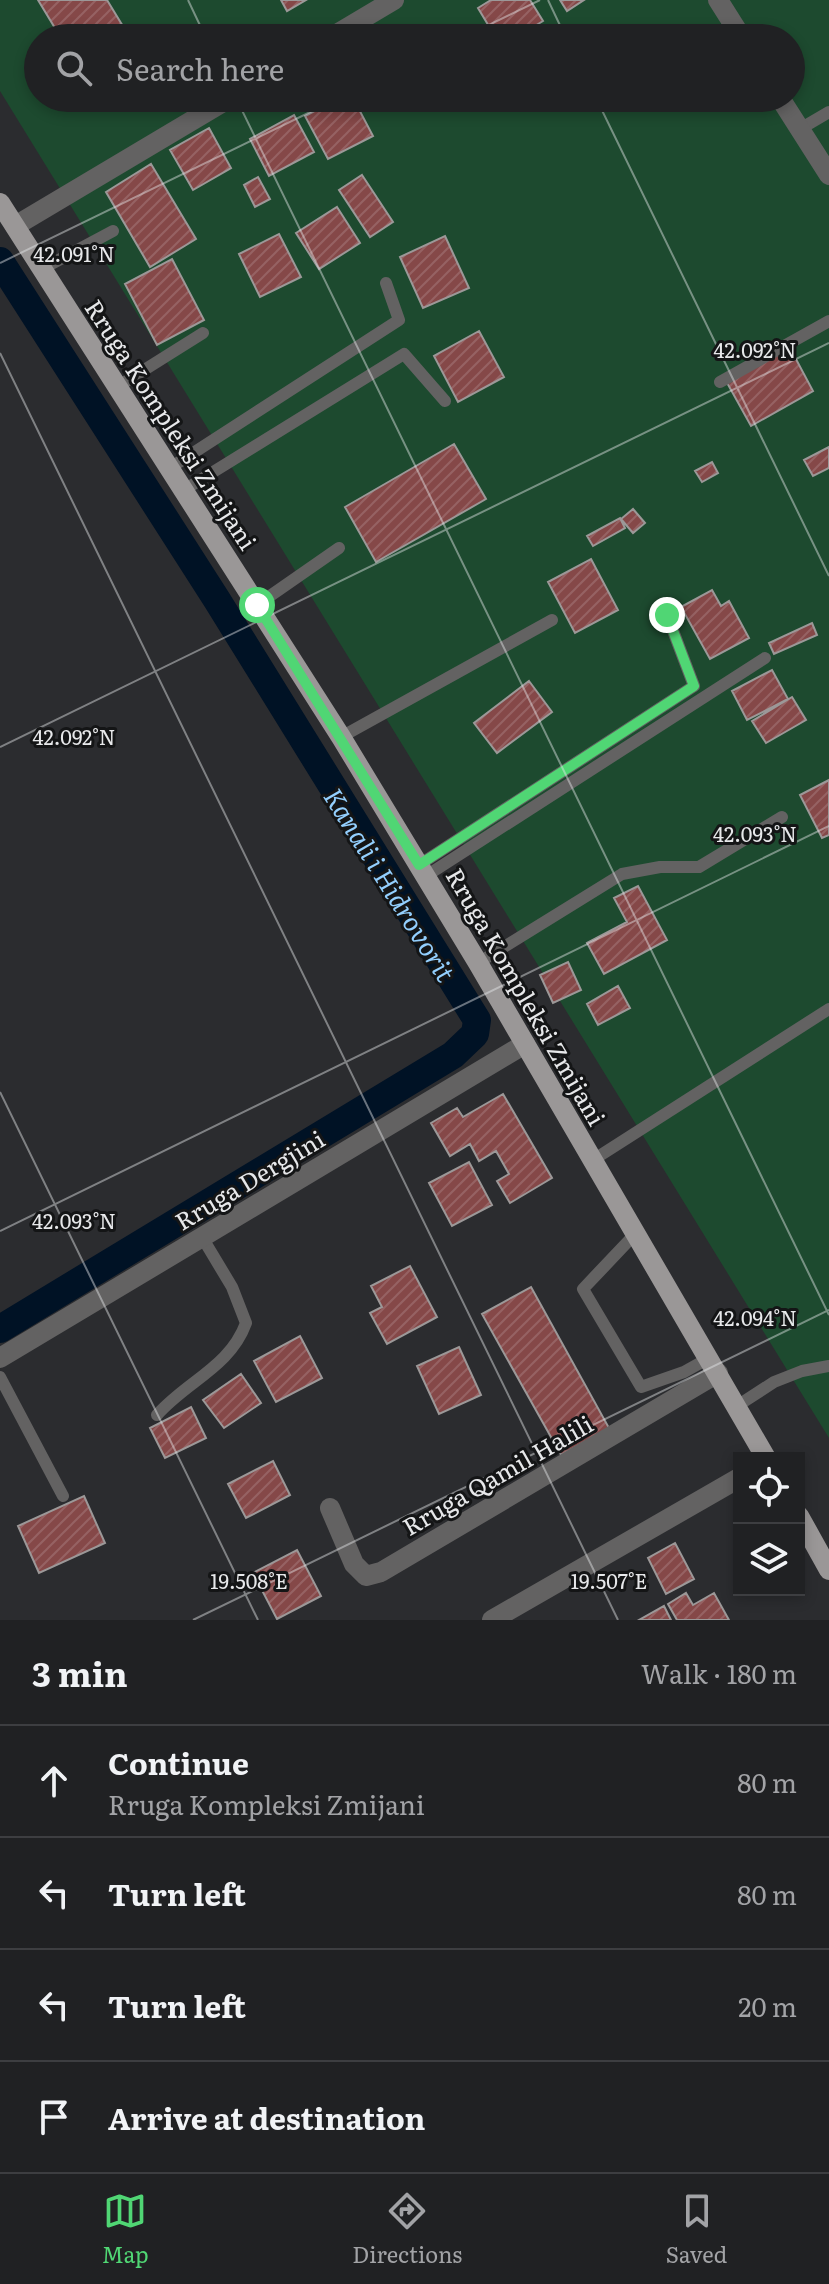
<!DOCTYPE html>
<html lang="en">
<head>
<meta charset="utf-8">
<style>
  body { margin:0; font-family:Literata,serif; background:#28292b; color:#f1f3f6 }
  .controls { position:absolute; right:24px; bottom:24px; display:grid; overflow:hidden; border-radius:0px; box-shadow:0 4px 12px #0003 }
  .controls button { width:72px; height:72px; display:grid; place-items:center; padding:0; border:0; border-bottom:2px solid #3d3e41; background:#202123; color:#f1f3f6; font:40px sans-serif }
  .stop { position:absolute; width:24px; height:24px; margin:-18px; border:6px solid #50d674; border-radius:50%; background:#fff }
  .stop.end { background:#50d674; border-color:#fff; box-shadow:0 2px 8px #0008 }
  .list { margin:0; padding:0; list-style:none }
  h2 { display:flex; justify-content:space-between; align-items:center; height:104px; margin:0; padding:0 32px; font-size:34px }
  h2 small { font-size:26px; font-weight:400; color:#a2a3a6 }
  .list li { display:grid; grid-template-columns:52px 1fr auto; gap:24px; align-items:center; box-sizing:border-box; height:112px; padding:0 32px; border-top:2px solid #3d3e41 }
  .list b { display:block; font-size:30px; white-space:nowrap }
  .list p { margin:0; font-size:26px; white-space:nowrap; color:#a2a3a6 }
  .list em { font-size:26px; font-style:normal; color:#a2a3a6 }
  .icon { flex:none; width:44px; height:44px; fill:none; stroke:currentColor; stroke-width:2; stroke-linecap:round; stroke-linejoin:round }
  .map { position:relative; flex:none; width:829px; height:1620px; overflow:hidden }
  .search { position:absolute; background:#202123; box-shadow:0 4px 12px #0003; left:24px; right:24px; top:24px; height:88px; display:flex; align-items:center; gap:20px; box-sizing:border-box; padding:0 28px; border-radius:44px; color:#a2a3a6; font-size:30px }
  .sheet { height:552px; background:#202123 }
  nav { display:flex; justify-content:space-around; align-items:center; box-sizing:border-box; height:112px; border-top:2px solid #3d3e41; background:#202123; font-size:22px; color:#a2a3a6 }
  nav a { display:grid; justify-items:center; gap:4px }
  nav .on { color:#50d674 }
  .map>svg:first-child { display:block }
</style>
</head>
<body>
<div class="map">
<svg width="829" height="1620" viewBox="0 0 829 1620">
  <defs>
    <pattern id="building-hatch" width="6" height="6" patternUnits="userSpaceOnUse" patternTransform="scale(2)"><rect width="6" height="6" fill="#854848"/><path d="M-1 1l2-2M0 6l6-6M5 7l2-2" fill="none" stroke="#966263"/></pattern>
  </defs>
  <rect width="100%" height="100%" fill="#2b2c2f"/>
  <path fill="#1d4a2f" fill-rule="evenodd" d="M0 0H829V1438L0 91ZM38 38H791V98H38Z"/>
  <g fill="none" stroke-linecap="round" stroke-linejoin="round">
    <path stroke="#001225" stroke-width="28" d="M0 261 217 600 477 1020 475 1034 453 1055 0 1329"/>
  </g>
  <path fill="url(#building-hatch)" stroke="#9c9898" stroke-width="2" d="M38 0H107L124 28 108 38H61Z
    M281 0H306L287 11Z
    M491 0H530L543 21 515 38H496L478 8Z
    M560 0H584L567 11Z
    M339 98H353L373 136 328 159 305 116Z
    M294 115 314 152 269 176 250 139Z
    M209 128 231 168 193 190 170 150Z
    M151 164 196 239 150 267 106 192Z
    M362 175 393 222 370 237 339 190Z
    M258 177 270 199 255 207 244 185Z
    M337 207 360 243 319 269 296 233Z
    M279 234 301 277 260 297 239 254Z
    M445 236 469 288 423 308 400 257Z
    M172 259 204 320 157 345 125 284Z
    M479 331 504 377 458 402 434 356Z
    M789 346 813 391 751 426 726 381Z
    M454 444 486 499 376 562 345 507Z
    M829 447V468L813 476 804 460Z
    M712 462 718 473 702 482 695 471Z
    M633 509 645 523 633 533 621 519Z
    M620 518 625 528 593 546 587 536Z
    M591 559 618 610 575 633 548 582Z
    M712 590 721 606 729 601 749 638 710 659 681 607Z
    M812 623 817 635 774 654 769 643Z
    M772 670 788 699 747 720 732 691Z
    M529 681 552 712 497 753 474 723Z
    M792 697 806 720 766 743 752 721Z
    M829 780V835L822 838 800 795Z
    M638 886 667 940 604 974 587 943 627 922 614 898Z
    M568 962 581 990 553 1003 540 975Z
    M618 986 630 1008 598 1025 587 1004Z
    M503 1094 552 1178 510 1203 497 1181 509 1174 496 1151 479 1161 470 1144 450 1156 431 1123 457 1108 463 1117Z
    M469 1162 492 1205 452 1226 429 1183Z
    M410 1266 437 1317 387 1344 370 1313 382 1307 371 1286Z
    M531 1287 609 1428 561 1455 482 1314Z
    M300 1336 322 1378 276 1402 254 1361Z
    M459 1347 481 1395 439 1414 417 1366Z
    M241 1374 261 1403 224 1428 203 1400Z
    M191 1407 206 1438 165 1458 150 1428Z
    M273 1461 290 1495 246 1518 228 1484Z
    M84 1496 105 1543 39 1573 18 1526Z
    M675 1543 694 1579 666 1594 648 1558Z
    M297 1550 321 1596 277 1619 253 1573Z
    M686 1593 693 1605 714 1593 729 1620H677L668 1604Z
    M664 1606 671 1620H639Z"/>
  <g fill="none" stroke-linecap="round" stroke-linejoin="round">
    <path stroke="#636262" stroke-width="12" d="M800 129 829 112
      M42 269 113 231
      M720 382 829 321
      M117 387 203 333
      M170 468 399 320 386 283
      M184 490 404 354 445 401
      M257 605 339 548
      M341 737 552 620
      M419 865 694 686 667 615
      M426 876 765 658
      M478 963 622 874 660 867H699L782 817
      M593 1160 829 1009
      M636 1233 583 1289 641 1387 684 1372 709 1358
      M0 1377 63 1496
      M737 1406 774 1382 802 1371 829 1366
      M157 1415C187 1381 230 1367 246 1323L232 1287 202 1237"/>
    <path stroke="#636262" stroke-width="20" d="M718 0 742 38
      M330 38 394 0
      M780 98 829 175
      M15 226 230 98
      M330 1508 354 1564 366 1576 381 1572 718 1373
      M492 1620 739 1478"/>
    <path stroke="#636262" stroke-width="20" d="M0 1358 525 1044"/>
    <path stroke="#9a9797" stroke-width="20" d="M0 203 341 737 478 963 766 1458
      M799 1516 829 1570"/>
  </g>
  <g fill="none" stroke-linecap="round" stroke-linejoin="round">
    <path stroke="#50d674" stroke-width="10" d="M257 605 419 865 694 686 667 615"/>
  </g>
  <path fill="none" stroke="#e7e8ea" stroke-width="2" stroke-opacity="0.45" d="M188 0 206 38M548 0 566 38M462 38 540 0M236 98 829 1315M596 98 829 576M0 263 339 98M0 353 618 1620M0 747 829 343M0 1092 258 1620M0 1231 829 826M193 1620 829 1310"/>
  <g text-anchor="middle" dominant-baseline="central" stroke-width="6" stroke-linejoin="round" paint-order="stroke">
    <g font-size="24" fill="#e7e8ea" stroke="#141516">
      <text transform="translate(172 424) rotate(57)">Rruga Kompleksi Zmijani</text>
      <text transform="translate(527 996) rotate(60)">Rruga Kompleksi Zmijani</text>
      <text transform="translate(249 1179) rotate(-31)">Rruga Dergjini</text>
      <text transform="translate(497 1474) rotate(-30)">Rruga Qamil Halili</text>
    </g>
    <g font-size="26" font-style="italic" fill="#93cffe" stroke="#141516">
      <text transform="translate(391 884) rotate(58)">Kanali i Hidrovorit</text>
    </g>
  </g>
  <g font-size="20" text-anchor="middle" fill="#e7e8ea" stroke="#141516" stroke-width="6" stroke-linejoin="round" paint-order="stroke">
    <text x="74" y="262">42.091°N</text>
    <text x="755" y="358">42.092°N</text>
    <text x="74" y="745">42.092°N</text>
    <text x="755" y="842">42.093°N</text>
    <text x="74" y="1229">42.093°N</text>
    <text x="755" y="1326">42.094°N</text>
    <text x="249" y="1589">19.508°E</text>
    <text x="609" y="1589">19.507°E</text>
  </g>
</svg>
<div class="controls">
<button><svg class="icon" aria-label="locate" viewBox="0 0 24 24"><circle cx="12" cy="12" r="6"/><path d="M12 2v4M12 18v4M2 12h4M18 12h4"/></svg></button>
<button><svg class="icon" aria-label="layers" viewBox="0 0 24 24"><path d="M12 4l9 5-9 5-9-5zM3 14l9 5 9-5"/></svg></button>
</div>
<div class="stop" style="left:257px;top:605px"></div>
<div class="stop end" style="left:667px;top:615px"></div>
<div class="search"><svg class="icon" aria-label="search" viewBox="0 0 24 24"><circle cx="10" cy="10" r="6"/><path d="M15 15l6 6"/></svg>Search here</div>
</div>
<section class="sheet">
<h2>3 min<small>Walk · 180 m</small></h2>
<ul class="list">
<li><svg class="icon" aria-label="ahead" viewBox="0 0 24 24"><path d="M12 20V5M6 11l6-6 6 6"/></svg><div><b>Continue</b><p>Rruga Kompleksi Zmijani</p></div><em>80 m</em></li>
<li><svg class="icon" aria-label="left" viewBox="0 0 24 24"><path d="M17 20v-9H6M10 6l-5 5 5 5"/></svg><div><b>Turn left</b></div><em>80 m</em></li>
<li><svg class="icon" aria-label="left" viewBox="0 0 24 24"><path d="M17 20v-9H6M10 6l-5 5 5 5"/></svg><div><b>Turn left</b></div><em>20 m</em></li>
<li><svg class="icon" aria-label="arrive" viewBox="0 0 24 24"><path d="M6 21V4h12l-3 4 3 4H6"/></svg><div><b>Arrive at destination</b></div></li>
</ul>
</section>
<nav>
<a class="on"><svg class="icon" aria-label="map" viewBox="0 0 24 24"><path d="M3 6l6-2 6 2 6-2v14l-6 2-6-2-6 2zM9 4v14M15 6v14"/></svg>Map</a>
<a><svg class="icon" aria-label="directions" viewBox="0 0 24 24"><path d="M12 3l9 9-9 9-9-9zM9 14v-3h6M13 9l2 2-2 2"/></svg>Directions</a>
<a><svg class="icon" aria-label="saved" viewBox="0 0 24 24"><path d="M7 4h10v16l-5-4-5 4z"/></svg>Saved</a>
</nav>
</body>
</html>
